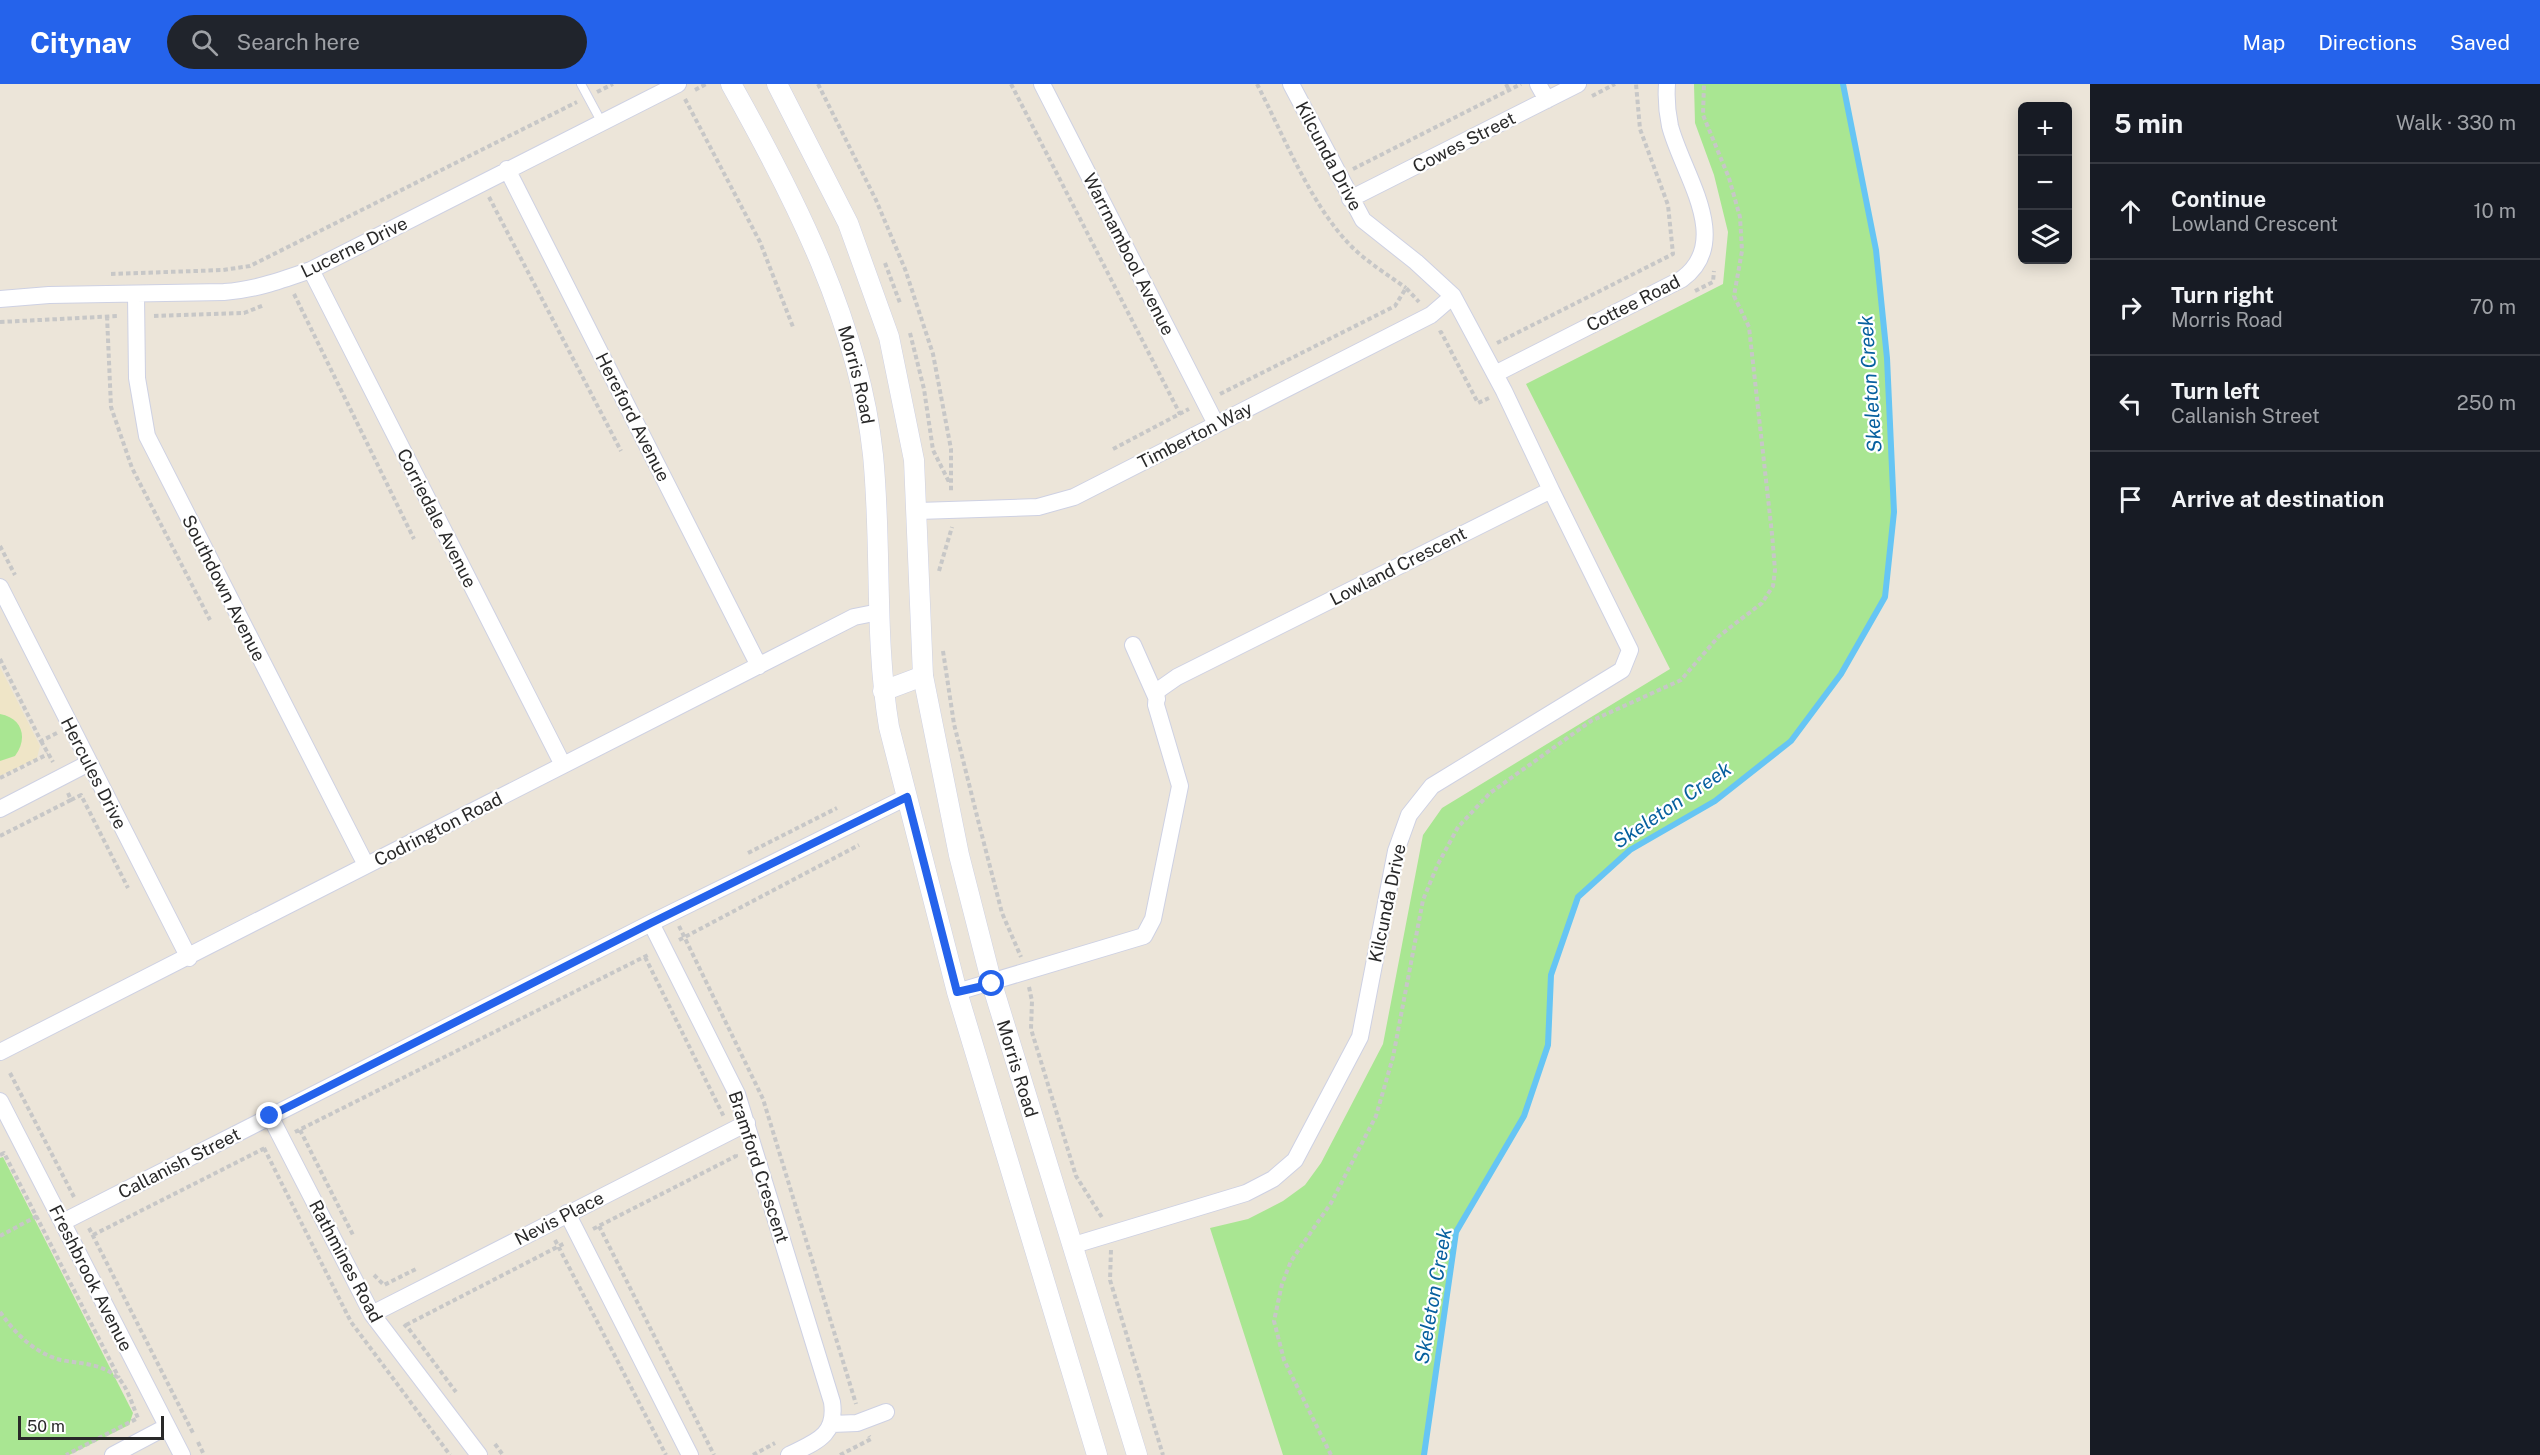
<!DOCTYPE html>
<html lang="en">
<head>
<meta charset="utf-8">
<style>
  body { margin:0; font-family:"Public Sans",sans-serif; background:#20242c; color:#f1f3f6 }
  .controls { position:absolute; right:18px; top:18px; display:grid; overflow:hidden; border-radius:9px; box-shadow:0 3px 15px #0003 }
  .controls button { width:54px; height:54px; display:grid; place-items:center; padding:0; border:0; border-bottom:2px solid #363941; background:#171b24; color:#f1f3f6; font:30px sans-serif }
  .scale { position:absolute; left:18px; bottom:15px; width:146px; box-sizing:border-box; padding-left:6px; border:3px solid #292929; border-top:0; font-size:16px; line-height:21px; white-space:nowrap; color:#292929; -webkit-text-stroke:4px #fff; paint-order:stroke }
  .stop { position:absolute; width:18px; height:18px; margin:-14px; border:4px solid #2563eb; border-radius:50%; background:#fff }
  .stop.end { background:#2563eb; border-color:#fff; box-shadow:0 2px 6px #0008 }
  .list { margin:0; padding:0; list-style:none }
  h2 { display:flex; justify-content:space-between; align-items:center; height:78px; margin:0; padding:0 24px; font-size:26px }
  h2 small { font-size:20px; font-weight:400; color:#9ea1a6 }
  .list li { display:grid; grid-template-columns:39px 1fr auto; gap:18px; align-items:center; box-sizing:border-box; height:96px; padding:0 24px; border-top:2px solid #363941 }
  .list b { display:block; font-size:22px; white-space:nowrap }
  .list p { margin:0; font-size:20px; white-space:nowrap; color:#9ea1a6 }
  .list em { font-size:20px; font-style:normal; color:#9ea1a6 }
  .icon { flex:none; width:33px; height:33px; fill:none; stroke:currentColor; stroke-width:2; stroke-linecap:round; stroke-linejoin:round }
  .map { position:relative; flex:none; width:2090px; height:1371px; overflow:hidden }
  header { display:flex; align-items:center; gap:36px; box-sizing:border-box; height:84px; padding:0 30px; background:#2563eb; color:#fff }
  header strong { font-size:28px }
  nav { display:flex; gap:33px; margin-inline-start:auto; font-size:21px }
  .search { width:420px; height:54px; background:#20242c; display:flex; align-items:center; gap:15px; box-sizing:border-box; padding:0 21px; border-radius:33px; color:#9ea1a6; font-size:22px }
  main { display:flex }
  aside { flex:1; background:#171b24 }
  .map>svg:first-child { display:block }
</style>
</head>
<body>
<header>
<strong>Citynav</strong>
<div class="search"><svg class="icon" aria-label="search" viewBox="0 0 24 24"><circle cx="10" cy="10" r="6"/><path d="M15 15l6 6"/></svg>Search here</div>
<nav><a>Map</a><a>Directions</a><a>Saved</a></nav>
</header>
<main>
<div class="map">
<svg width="2090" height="1371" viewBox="0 0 2090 1371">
  <rect width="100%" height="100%" fill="#ece5d9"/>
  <path fill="#efe5c7" d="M0 583 40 662 37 674 0 692Z"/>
  <path fill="#a9e692" d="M1694 0H1843L1876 166 1887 274 1894 428 1885 513 1841 590 1791 657 1715 717 1630 766 1578 813 1551 891 1548 961 1524 1032 1456 1148 1424 1371H1283L1210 1144 1248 1135 1283 1117 1305 1101 1321 1079 1383 960 1423 751 1442 724 1670 585 1526 300 1723 200 1728 148 1714 91 1695 39Z
    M0 630C23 634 28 655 15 672L0 677Z
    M3 1073 133 1329 129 1341 69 1371H0V1074Z"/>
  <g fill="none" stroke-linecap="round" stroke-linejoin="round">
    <path stroke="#66c5f4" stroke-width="6" d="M1424 1371 1456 1148 1524 1032 1548 961 1551 891 1578 813 1630 766 1715 717 1791 657 1841 590 1885 513 1894 428 1887 274 1876 166 1843 0"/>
    <g stroke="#ced1e3" stroke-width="10">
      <path id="service" d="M581 0 602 39"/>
    </g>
    <g stroke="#ced1e3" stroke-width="18">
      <path id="minor" d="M1042 0 1216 340
        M1538 0 1547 16
        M507 85 759 582
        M1350 115 1578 0
        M311 186 563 681
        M136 211 137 294 147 352 366 781
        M0 215 49 211 224 208C255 206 282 196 311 186L678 0
        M1495 290 1682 195C1734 157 1682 89 1670 42 1667 28 1666 14 1667 0
        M918 427 1038 423 1074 413 1431 231 1453 212
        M0 503 189 874
        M1133 561 1157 615
        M0 725 89 679
        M651 839 737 1010 832 1318C837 1352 815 1358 789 1371
        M957 908 1144 852 1153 835 1180 702 1156 621 1157 607 1177 593 1551 406 1504 307 1453 212 1416 178 1363 136 1291 0
        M0 968 854 533 879 528
        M0 1017 182 1371
        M270 1032 372 1230 479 1371
        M567 1129 690 1371
        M63 1138 651 839 907 713
        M1074 1161 1246 1109 1273 1095 1295 1076 1360 953 1396 767 1409 731 1432 702 1622 586 1630 566 1551 406
        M372 1230 747 1039
        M832 1340 857 1339 886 1328
        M113 1371 166 1343"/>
    </g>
    <g stroke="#ced1e3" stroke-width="21">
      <g id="tertiary">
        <path id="s1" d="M731 0C795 114 859 239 873 371 882 462 874 553 889 643L957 908 1097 1371"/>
        <path id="s2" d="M777 0 848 139 889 253 914 376 923 592 959 771 992 900 1137 1371"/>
        <path d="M883 607 923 592"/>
      </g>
    </g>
    <path stroke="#c7c7c7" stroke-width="4" stroke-dasharray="4.5 3" stroke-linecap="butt" d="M818 0 876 116 905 185 933 270 951 365V409
      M1011 0 1180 330
      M1257 0C1284 52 1310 120 1351 162 1367 178 1388 191 1406 204
      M1506 0 1509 6
      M695 6 706 0
      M597 8 613 0
      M1592 12 1615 0
      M685 15 760 158 793 243
      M1353 85 1521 0
      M489 113 621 367
      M885 179 900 219
      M111 190 223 186 250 182 577 18
      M1695 207 1713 198 1714 187
      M294 210 414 455
      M107 232 111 323 132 384 210 536
      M154 232 244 229 264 221
      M0 238 119 232
      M910 249 924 305 933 366 949 398
      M1439 249 1441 248 1478 319 1489 314
      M1497 259 1673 170 1668 121 1640 45 1636 0
      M1220 310 1395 222 1406 204 1419 218
      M1113 365 1189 325
      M0 462 15 491
      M939 487 952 443
      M943 567 954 640 979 740 1002 829 1021 873
      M0 575 41 657 57 649
      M41 657 53 678
      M0 694 48 670
      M68 709 71 716 81 711 128 804
      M0 752 71 716
      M748 769 837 724
      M679 842 763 1015 856 1320
      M679 856 859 761
      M645 873 724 1033
      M1029 903 1032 917 1031 945 1076 1092 1103 1135
      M10 989 74 1113
      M300 1046 354 1153
      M295 1048 648 871
      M264 1064 351 1238 450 1371
      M0 1071 4 1069 119 1294
      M599 1142 714 1371
      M89 1144 193 1349
      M593 1145 736 1072 735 1068
      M93 1151 267 1063
      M0 1152 39 1131
      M555 1156 666 1371
      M1111 1166 1110 1196 1163 1371
      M374 1191 384 1201 416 1185
      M0 1228C15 1249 34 1269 61 1276 81 1280 100 1279 117 1293 127 1301 133 1323 138 1334L66 1371
      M406 1241 565 1159
      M404 1243 406 1241 456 1308
      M198 1358 204 1371
      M495 1360 503 1371
      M753 1371 775 1359
      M840 1371 871 1355 869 1352
      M1331 1371 1284 1276 1274 1237 1282 1200 1291 1177 1331 1119 1376 1032 1393 973 1423 816 1437 782 1458 743 1490 709 1591 637 1681 596 1719 552 1762 519 1773 502 1775 486 1772 450 1749 243 1734 212 1742 167 1740 133 1729 94 1703 31 1704 0"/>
    <use href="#service" stroke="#fff" stroke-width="8"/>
    <use href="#minor" stroke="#fff" stroke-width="16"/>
    <use href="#tertiary" stroke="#fff" stroke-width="20"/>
  </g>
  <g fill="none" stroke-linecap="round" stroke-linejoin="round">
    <path stroke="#2563eb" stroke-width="8" d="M270 1032 651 839 907 713 957 908 992 900"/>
  </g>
  <g text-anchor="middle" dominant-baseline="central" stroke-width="4.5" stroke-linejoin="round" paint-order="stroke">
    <g font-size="18" fill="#292929" stroke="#fff">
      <text transform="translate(1464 58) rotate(-27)">Cowes Street</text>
      <text transform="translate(1329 72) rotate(62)">Kilcunda Drive</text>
      <text transform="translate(354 163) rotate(-26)">Lucerne Drive</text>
      <text transform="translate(1129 170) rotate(63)">Warrnambool Avenue</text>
      <text transform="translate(1633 219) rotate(-27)">Cottee Road</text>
      <text stroke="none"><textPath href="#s1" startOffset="318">Morris Road</textPath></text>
      <text transform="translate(633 333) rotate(63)">Hereford Avenue</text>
      <text transform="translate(1195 351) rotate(-27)">Timberton Way</text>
      <text transform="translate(437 434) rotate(63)">Corriedale Avenue</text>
      <text transform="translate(1398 482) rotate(-27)">Lowland Crescent</text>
      <text transform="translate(224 504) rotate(63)">Southdown Avenue</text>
      <text transform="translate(94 689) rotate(63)">Hercules Drive</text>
      <text transform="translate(438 745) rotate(-27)">Codrington Road</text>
      <text transform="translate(1387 819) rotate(-78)">Kilcunda Drive</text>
      <text stroke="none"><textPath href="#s2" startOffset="1023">Morris Road</textPath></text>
      <text transform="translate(179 1079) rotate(-27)">Callanish Street</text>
      <text transform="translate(759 1083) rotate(72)">Bramford Crescent</text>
      <text transform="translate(559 1134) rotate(-27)">Nevis Place</text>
      <text transform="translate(346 1177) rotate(62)">Rathmines Road</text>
      <text transform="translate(91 1194) rotate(63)">Freshbrook Avenue</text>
    </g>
    <g font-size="20" font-style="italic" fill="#07609f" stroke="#fff">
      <text transform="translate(1870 300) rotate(-94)">Skeleton Creek</text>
      <text transform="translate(1672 721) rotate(-34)">Skeleton Creek</text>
      <text transform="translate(1433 1212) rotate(-80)">Skeleton Creek</text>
    </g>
  </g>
</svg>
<div class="controls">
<button>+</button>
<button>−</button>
<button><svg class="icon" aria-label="layers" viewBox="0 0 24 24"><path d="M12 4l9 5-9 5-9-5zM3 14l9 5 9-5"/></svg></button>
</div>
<div class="scale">50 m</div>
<div class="stop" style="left:992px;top:900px"></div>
<div class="stop end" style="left:270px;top:1032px"></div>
</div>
<aside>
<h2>5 min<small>Walk · 330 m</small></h2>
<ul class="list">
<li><svg class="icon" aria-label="ahead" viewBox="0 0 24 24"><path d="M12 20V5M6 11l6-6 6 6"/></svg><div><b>Continue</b><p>Lowland Crescent</p></div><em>10 m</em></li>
<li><svg class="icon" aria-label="right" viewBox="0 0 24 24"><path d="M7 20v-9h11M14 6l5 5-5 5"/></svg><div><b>Turn right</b><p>Morris Road</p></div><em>70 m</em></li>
<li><svg class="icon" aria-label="left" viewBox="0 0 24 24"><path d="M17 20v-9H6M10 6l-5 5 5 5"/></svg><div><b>Turn left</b><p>Callanish Street</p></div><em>250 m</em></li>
<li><svg class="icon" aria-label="arrive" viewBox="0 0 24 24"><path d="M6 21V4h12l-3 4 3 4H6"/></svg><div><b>Arrive at destination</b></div></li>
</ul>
</aside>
</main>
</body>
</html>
